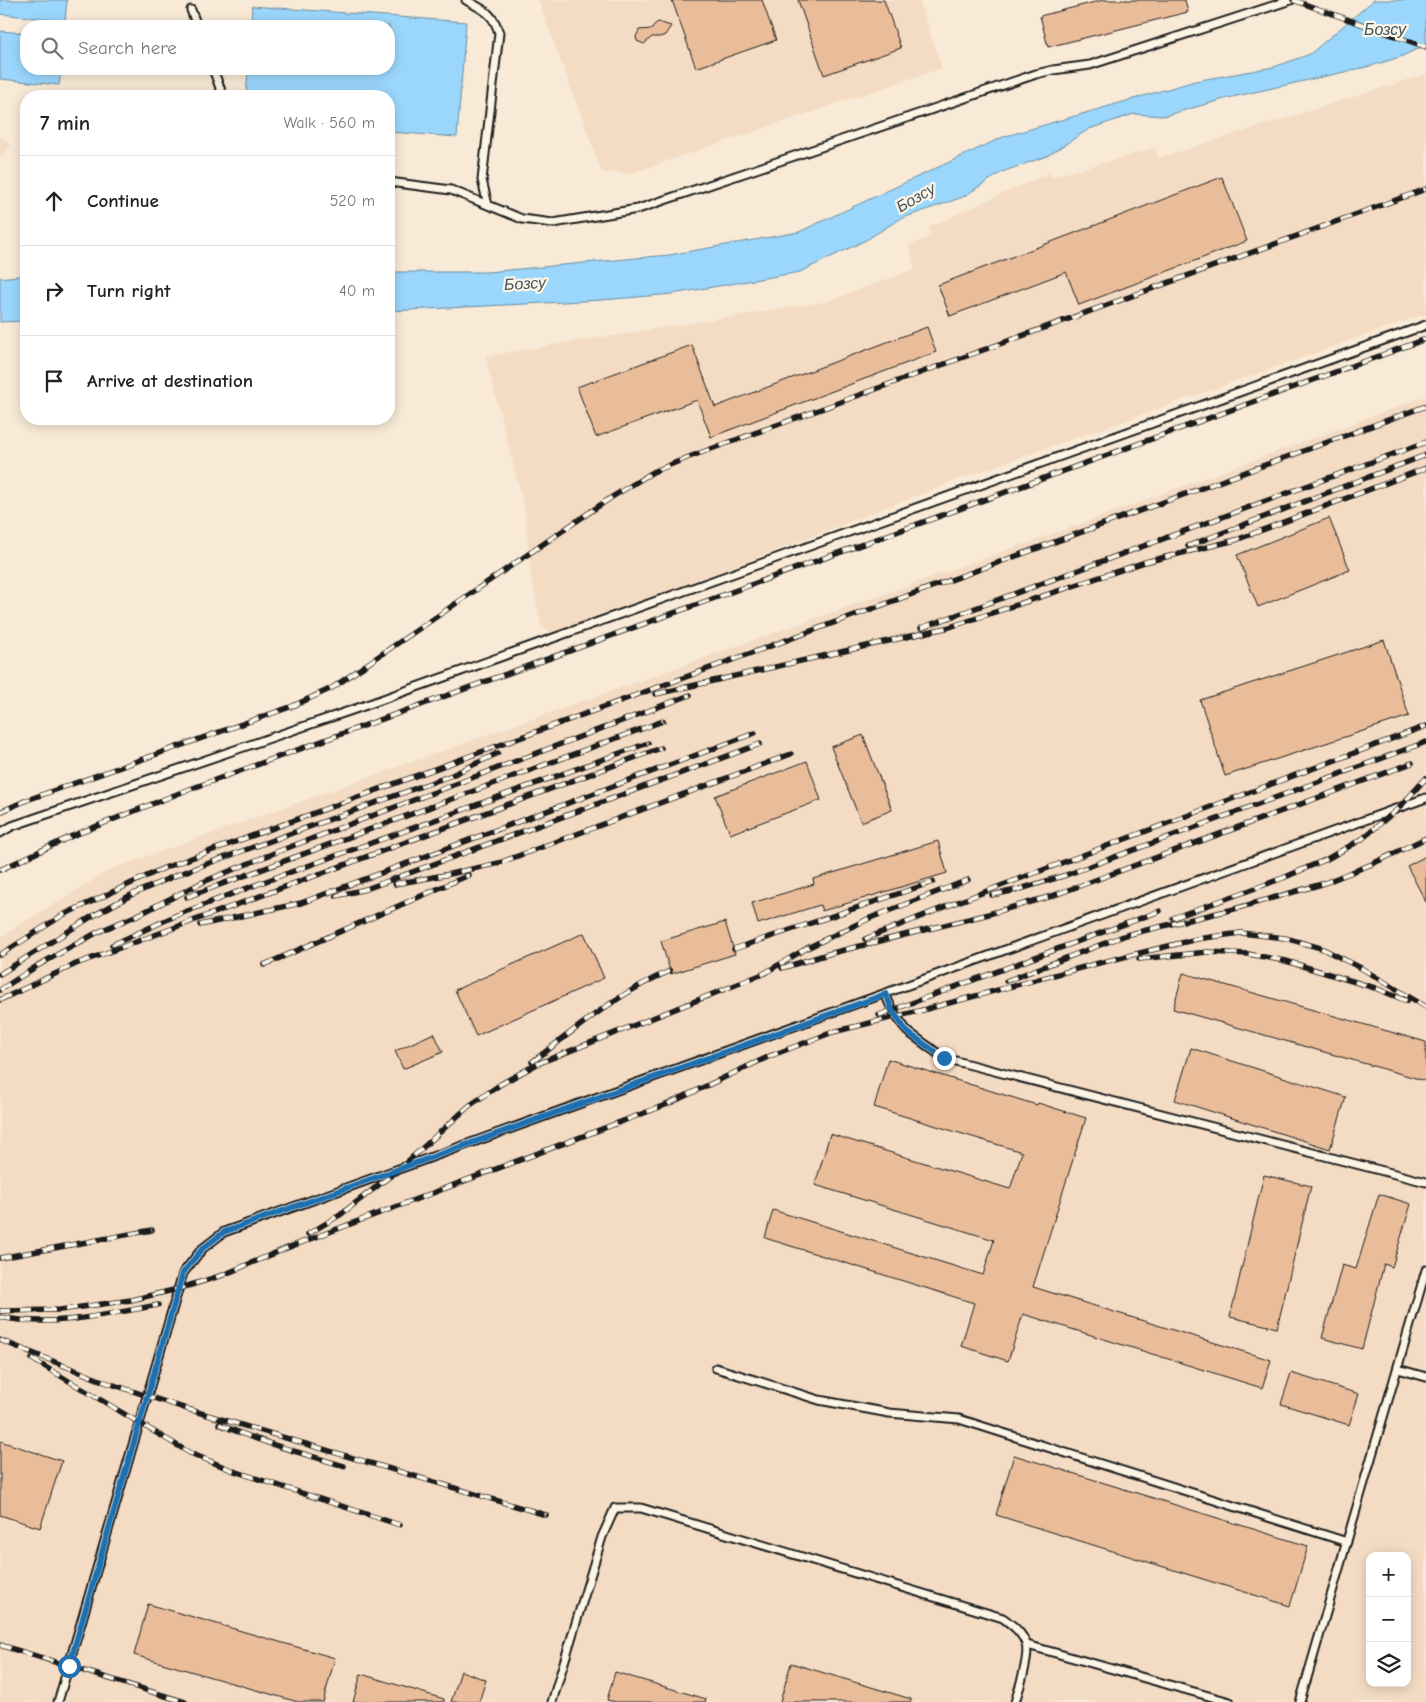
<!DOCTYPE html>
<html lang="en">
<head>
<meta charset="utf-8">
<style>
  body { margin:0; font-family:"Comic Neue",sans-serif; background:#f6f6f6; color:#222 }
  .controls { position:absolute; right:15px; bottom:15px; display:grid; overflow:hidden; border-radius:10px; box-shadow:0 2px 12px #0003 }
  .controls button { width:45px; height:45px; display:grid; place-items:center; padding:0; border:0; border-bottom:1px solid #e0e0e0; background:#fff; color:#222; font:25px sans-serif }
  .stop { position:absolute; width:15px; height:15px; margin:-11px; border:4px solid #1f6fb2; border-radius:50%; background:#fff }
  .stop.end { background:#1f6fb2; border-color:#fff; box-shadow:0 1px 5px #0008 }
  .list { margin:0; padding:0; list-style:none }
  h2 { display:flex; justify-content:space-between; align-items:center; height:65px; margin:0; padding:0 20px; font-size:21px }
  h2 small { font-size:16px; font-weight:400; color:#767676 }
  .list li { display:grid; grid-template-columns:32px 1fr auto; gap:15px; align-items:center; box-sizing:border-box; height:90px; padding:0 20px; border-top:1px solid #e0e0e0 }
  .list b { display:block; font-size:19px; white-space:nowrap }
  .list em { font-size:16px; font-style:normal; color:#767676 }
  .icon { flex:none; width:28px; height:28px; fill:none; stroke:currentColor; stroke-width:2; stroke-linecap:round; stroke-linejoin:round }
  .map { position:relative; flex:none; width:1426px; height:1702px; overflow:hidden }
  .search { position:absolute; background:#fff; box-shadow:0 2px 12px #0003; left:20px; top:20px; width:375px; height:55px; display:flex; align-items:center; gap:12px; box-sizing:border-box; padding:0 18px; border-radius:20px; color:#767676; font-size:19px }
  .panel { position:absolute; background:#fff; box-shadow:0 2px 12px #0003; left:20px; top:90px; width:375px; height:335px; border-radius:20px }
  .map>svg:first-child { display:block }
</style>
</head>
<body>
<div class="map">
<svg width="1426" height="1702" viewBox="0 0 1426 1702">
  <rect width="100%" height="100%" fill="#f8ead6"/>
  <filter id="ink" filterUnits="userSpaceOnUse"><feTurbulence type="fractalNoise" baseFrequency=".02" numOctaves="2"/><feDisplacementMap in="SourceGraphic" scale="10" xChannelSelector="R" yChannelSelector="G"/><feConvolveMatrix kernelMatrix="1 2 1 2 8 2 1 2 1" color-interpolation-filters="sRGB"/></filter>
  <g filter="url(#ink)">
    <path fill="#f4dcc4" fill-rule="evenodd" d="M538 0H919L942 68 629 174 602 172Z
      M1426 74V314L957 480 554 637 541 625 530 570 525 510 485 356 824 302 915 269 909 246 931 236 929 227 1049 173 1052 177 1155 148 1159 158Z
      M0 135 11 146 0 158Z
      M1426 396V1702H0V937L111 869 1094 519ZM1370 1556H1407V1683H1370Z"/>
    <path fill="#9bd7fc" stroke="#688ca2" d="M0 0H67L65 21 0 14Z
      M1374 0H1426V45L1400 57 1371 66 1228 98 1164 116 1134 114 1089 129 1047 156 1002 172 963 197 900 219 866 240 800 272 672 294 602 300 389 311V272H488L669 255 799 232 1003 137 1195 81 1274 67 1310 54Z
      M252 6 466 22 457 137 389 132V96H246L248 69H389V26H251Z
      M0 31 26 33V69H61L59 85 0 79Z
      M26 275V321L0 322V278Z"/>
    <path fill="#eabd9a" stroke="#1c1c1c" d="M672 0H762L776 40 696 68Z
      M798 0H884L901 48 824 75Z
      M1103 0H1185L1188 12 1048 47 1040 16Z
      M658 22 671 26 665 35 660 37H652L644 44 637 41 636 37 639 30 652 29 654 25Z
      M1222 177 1247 241 1079 305 1066 272 950 316 938 285Z
      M927 327 936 352 711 437 697 400 596 437 577 387 692 345 715 407Z
      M1329 518 1350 570 1258 607 1237 555Z
      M1384 640 1409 716 1225 776 1200 700Z
      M863 735 892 810 861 822 831 747Z
      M807 761 821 800 730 834 715 796Z
      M938 841 947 873 822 911 820 905 758 924 752 903 814 884 813 879Z
      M1426 856V902L1407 866Z
      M725 922 735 954 671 974 661 941Z
      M584 933 604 978 476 1036 455 990Z
      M1183 973 1426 1042V1081L1173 1009Z
      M434 1033 443 1052 403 1069 395 1051Z
      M1191 1048 1346 1097 1330 1149 1175 1100Z
      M888 1059 1037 1105 1038 1103 1086 1118 1033 1287 1271 1360 1262 1388 1023 1314 1008 1361 961 1346 974 1303 765 1238 773 1210 983 1275 994 1240 815 1185 830 1134 1010 1189 1022 1152 874 1107Z
      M1264 1175 1311 1186 1277 1328 1230 1317Z
      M1379 1194 1411 1204 1392 1267 1384 1264 1362 1349 1322 1338 1342 1265 1356 1269Z
      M1291 1373 1359 1394 1349 1425 1281 1404Z
      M0 1441 62 1461 40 1528 0 1515Z
      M1014 1455 1308 1546 1290 1606 996 1515Z
      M148 1604 335 1658 323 1702H298L134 1655Z
      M791 1663 911 1699V1702H780Z
      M461 1671 486 1680 479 1702H451Z
      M615 1672 706 1699 705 1702H616L607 1700Z
      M361 1674 444 1699V1702H353Z"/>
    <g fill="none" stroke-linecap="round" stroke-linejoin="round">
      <g stroke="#1c1c1c" stroke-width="11">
        <path id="service" d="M466 0C483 10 493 12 499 33L482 180 488 205
          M191 10 197 26
          M213 69 223 96
          M389 182 451 190 522 219 553 223 638 209 1036 74 1053 70 1090 65 1291 0
          M0 833 12 826 358 708 1426 325
          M885 993 892 1010 907 1031 944 1058 1426 1182
          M716 1368 819 1400 889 1413 959 1419 1347 1542
          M1398 1369 1426 1377
          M1027 1645 1230 1702
          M58 1702 183 1273 202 1249 224 1232 1426 798
          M552 1702 602 1537 615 1508H641L1003 1618C1012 1625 1022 1632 1026 1644 1030 1657 1019 1689 1015 1702
          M1300 1702 1426 1270"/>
      </g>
      <use href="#service" stroke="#fcf5e5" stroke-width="7"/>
      <g stroke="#1c1c1c" stroke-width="5.5">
        <path id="rail" d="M1293 0 1426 47
          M1188 546 1426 455
          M921 628 1426 442
          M656 694 950 627 1145 562 1236 540 1426 468
          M0 812 27 800 293 706 332 688 612 497 653 472 689 457 1426 189
          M0 870 72 836 182 792 1426 339
          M395 884 450 874 499 863 791 754
          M992 895 1017 890 1066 875 1426 742
          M336 896 366 889 760 744
          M187 897 663 721
          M1173 918 1283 878 1327 859 1362 839 1400 807 1426 778
          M200 925 301 903 755 733
          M865 939 955 903 1426 726
          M112 945 177 915 266 881 648 743
          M734 949 933 882
          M0 955 63 915 164 868 1426 406
          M1139 959 1208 952 1248 954 1286 961 1375 988 1407 1001
          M264 965 469 875
          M782 968 828 954 985 915 1052 896 1412 763
          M0 974 91 917 131 895 179 874 452 775 498 753
          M1006 981 1126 935 1234 909 1322 884 1372 864 1426 838
          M0 990 37 966 98 932 142 913 203 882 274 853 690 695
          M0 1000 76 964 661 748
          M879 1015 1160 911
          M532 1062C576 1029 619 992 670 971
          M308 1234 340 1215 398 1170 469 1106 501 1084 537 1064 763 974 807 948 870 918 968 880
          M0 1258 152 1230
          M0 1311 60 1310 131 1300 178 1289 223 1275 287 1248 668 1104 770 1056 833 1032 923 1010 1099 963 1197 939 1241 933 1285 938 1321 948 1361 968 1426 1007
          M0 1317C53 1328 107 1314 158 1305
          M0 1340 105 1382 184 1408 546 1515
          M32 1359 190 1453 234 1471 400 1525
          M219 1424C259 1442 302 1453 344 1466
          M0 1645 185 1702"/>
      </g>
      <use href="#rail" stroke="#fcf5e5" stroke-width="4" stroke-dasharray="11" stroke-linecap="butt"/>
    </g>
  </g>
  <g fill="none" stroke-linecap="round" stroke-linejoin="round" filter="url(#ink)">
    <path stroke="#1f6fb2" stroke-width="6" d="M69 1666 183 1273 202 1249 224 1232 886 994 892 1010 907 1032 944 1058"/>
  </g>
  <g text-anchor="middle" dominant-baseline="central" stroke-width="4.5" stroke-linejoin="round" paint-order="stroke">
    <g font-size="16" font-style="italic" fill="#42545f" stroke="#fcf5e5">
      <text x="1385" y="30">Бозсу</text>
      <text transform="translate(916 198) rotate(-30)">Бозсу</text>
      <text transform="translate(525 284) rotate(-3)">Бозсу</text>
    </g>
  </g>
</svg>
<div class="controls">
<button>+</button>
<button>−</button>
<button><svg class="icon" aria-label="layers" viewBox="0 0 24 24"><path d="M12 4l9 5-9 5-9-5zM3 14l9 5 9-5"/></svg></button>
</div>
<div class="stop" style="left:69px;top:1666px"></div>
<div class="stop end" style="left:944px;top:1058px"></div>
<div class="search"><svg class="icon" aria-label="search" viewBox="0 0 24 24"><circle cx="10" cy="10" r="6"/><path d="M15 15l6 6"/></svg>Search here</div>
<section class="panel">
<h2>7 min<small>Walk · 560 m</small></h2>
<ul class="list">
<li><svg class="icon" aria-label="ahead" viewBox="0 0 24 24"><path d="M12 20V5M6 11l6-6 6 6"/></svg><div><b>Continue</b></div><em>520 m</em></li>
<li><svg class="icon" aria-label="right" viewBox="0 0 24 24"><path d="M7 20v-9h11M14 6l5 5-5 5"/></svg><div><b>Turn right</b></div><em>40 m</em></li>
<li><svg class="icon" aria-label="arrive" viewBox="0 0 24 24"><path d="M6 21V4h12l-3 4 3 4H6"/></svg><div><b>Arrive at destination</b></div></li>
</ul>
</section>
</div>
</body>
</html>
